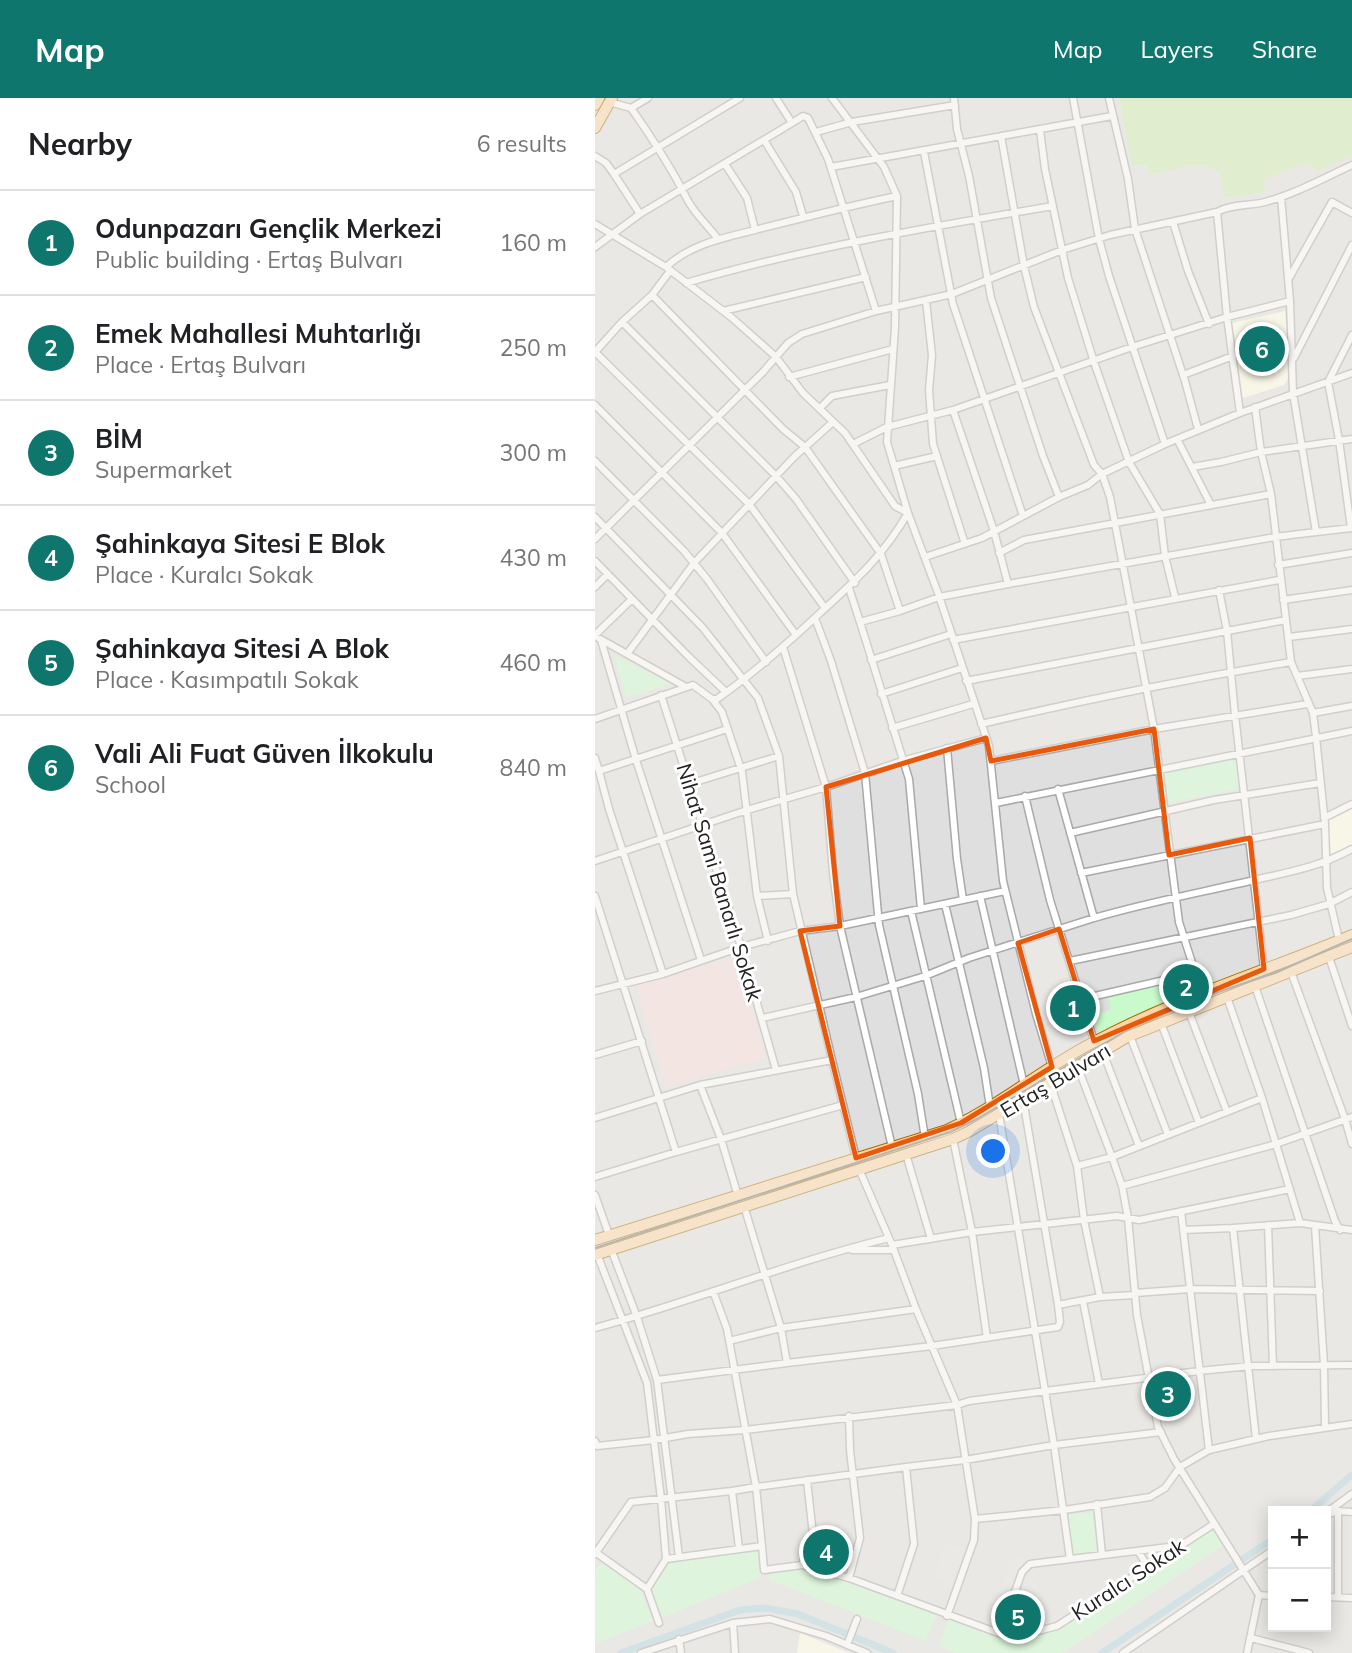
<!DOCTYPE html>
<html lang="en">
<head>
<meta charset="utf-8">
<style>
  body { margin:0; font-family:Mulish,sans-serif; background:#f6f6f6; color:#202124 }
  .controls { position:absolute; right:21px; bottom:21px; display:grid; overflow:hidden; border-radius:0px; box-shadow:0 4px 18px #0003 }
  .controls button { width:63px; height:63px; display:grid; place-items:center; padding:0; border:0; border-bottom:2px solid #e0e0e0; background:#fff; color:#202124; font:35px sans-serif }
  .you { position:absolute; left:399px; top:1054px; width:24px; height:24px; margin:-18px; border:5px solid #fff; border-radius:50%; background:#1a73e8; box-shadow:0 0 0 10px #1a73e833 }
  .badge { display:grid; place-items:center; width:46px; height:46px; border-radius:50%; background:#0f766e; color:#fff; font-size:23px; font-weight:700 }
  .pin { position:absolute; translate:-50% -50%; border:4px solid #fff; box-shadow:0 2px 7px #0006 }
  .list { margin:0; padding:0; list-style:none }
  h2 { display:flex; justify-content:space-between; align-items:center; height:91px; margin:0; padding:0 28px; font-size:30px }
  h2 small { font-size:23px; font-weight:400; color:#757577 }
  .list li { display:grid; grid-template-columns:46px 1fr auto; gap:21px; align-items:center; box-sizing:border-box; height:105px; padding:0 28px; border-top:2px solid #e0e0e0 }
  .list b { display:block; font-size:26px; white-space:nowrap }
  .list p { margin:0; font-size:23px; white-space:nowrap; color:#757577 }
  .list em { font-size:23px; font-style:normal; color:#757577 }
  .map { position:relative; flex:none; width:757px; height:1555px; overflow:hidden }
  header { display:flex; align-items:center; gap:42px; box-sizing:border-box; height:98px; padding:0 35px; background:#0f766e; color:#fff }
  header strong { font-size:33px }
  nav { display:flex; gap:38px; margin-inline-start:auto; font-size:24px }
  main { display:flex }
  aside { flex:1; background:#fff }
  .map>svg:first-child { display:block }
</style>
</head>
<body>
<header>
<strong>Map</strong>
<nav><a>Map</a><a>Layers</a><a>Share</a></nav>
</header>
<main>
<aside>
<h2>Nearby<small>6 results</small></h2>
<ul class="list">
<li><span class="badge">1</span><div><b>Odunpazarı Gençlik Merkezi</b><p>Public building · Ertaş Bulvarı</p></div><em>160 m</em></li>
<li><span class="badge">2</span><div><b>Emek Mahallesi Muhtarlığı</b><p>Place · Ertaş Bulvarı</p></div><em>250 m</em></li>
<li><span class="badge">3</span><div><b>BİM</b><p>Supermarket</p></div><em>300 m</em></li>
<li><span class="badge">4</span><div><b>Şahinkaya Sitesi E Blok</b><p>Place · Kuralcı Sokak</p></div><em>430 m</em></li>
<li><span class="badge">5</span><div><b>Şahinkaya Sitesi A Blok</b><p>Place · Kasımpatılı Sokak</p></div><em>460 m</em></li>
<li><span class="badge">6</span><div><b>Vali Ali Fuat Güven İlkokulu</b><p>School</p></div><em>840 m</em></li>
</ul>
</aside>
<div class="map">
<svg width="757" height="1555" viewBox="0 0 757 1555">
  <rect width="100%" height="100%" fill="#f2efe9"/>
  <path fill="#e0dfdf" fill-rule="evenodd" d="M0 0H757V1555H0ZM678 1413H731V1529H678Z"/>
  <path fill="#f2dad9" d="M142 858 171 960 71 989 41 888Z"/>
  <path fill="#ffffe5" d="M690 213 695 277 689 287 648 300 637 225Z
    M757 705V751L732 764 729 720Z
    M205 1535 254 1555H202Z"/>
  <path fill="#cdebb0" d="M524 0H757V58L723 73 711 65 669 81 670 94 629 101C628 94 628 85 625 78 616 57 572 74 555 77L552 67 537 68Z"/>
  <path fill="#c8facc" d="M19 557 77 586 31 599Z
    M641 659 644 691 572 705 567 672Z
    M575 882 584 901 504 936 498 917 516 912 513 898Z
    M499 1414 505 1453 478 1457 473 1416Z
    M617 1429 627 1448 471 1553 465 1555H360L344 1548 354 1520 414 1542 464 1532Z
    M167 1448 164 1480 67 1520 56 1490 72 1465Z
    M6 1465 45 1491 58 1523 0 1546V1473Z
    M208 1469 258 1483 342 1515 331 1543 175 1482 174 1474Z"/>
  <path fill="#e2e2e2" d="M350 1446 369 1451 356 1486 339 1480Z
    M424 1456 431 1465 422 1475 404 1521 392 1518 399 1498 404 1497 415 1464Z"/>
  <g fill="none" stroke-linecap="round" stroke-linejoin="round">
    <path stroke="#aad3df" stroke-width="7" d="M715 1413 757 1377
      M26 1555 145 1512 170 1510 203 1516 298 1555
      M507 1555 678 1441"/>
    <g stroke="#a9a9a9" stroke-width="9">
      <path id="street" d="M181 0 197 25
        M237 0 289 69 302 98 300 230 292 344 313 415 343 495 394 648 408 783 441 916 457 969
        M478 0 504 141 514 178 570 346 645 315 757 275
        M514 0 533 81 540 131 590 283 603 331
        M14 4 36 10 53 0
        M36 10C57 40 76 69 92 101 99 115 113 128 123 141
        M445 32 450 71 473 180 499 264 534 364 565 416 570 458 580 499
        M221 34 257 24 360 7
        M406 38 429 168 439 209 499 367 507 376 570 346
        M169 42 201 94 208 118
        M329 54 358 206 428 418
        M0 58 11 65 19 76 145 0
        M130 66 152 100 160 132
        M236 69 517 18
        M45 116 197 25 208 18 213 20 233 61 281 213 357 196 467 152 515 137 622 114
        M578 124 593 173 614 226
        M0 126 71 169 136 219 181 259 208 295 250 335 300 408 313 415C288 458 261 482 225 515 192 546 159 575 122 601H117
        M0 149 45 116 19 76
        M71 169C96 146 128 140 160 132 207 120 254 108 302 98
        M693 182 737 104 757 115
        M91 185C211 150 334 129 458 108
        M57 197 75 173
        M331 203 337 257 334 292 338 346 370 446
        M128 213 271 179
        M27 224 57 197 188 331 210 349 286 456 305 513 344 499 413 486 399 433 358 312
        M1 253 27 224 181 378 201 401 260 485
        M0 254 154 406 230 510
        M699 260 757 147
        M588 277 638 258
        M194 279 298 251
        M0 307 127 435 201 537
        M660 309 666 354 676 396 696 564 718 615 721 639 730 726 732 790 744 842
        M225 310 237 298 295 287
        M645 315 632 219 622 114C636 106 655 108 670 104 700 96 729 80 757 67
        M582 341 616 407
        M258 346 292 329 358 312 537 249 632 219 695 203
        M0 363 89 453 112 481 171 564
        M299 368 342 358
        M597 369 626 364 666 354 757 341
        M464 399 493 387 507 376 515 399 559 631 584 824 607 896
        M0 419 108 530 163 600 184 658 198 796 237 962
        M756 430 744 342 733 284 757 237
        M721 434 757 430
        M0 441 168 274 193 245 207 236 281 213
        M404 455 429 442 676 396
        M330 459 387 440 464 399 448 358 396 200 374 78 362 31 359 0
        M0 463 94 559 131 594
        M683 467 757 455
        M413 486 680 439 721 434 698 295 695 203 686 99
        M0 489 13 476
        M254 490 265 524 305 513
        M624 492 632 533 691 522
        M688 502 757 492
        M220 520 236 563 270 675 284 827 323 996 330 1040
        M265 524 314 681 326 811
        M0 537 37 501
        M0 538 91 589
        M694 539 757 531
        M6 542 41 662 106 862
        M358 542 684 482
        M188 549 231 689 238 775 245 828 297 1049
        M32 556 99 465 199 359 238 324
        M276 562 356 536
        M702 578 757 571
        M371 583 632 533 640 617 669 871
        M286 596 367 570
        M66 597 146 849 181 972
        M718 615 757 608
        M0 621 98 587 117 601 127 614 147 674 162 798 173 843
        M386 626C489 602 592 581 696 564
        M297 630 378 606
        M132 631 4 673 14 711 68 876 146 849 205 833 245 828 410 793
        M352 650 362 761 368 802
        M0 660 4 673
        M396 663 559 631 712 606
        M94 686 184 658
        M430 698 455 802 499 943
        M401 705 757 633
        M729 720 757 706
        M475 735 619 702 725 685
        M0 763 152 712 231 689 307 663 391 640
        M486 775 730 726
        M0 798 81 1054 0 1079
        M162 798 198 796
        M385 798 429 987
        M350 806 389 970 395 1009
        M316 813 366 1025
        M499 820C550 805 603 795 655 783 693 774 722 770 757 751
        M734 859 757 928
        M475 863 696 817 734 806 757 794
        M696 874 750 1021 757 1046
        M660 888 740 1123 745 1132
        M0 893 68 876
        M632 899 667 1000 705 1125
        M487 901 600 875
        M594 914 632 1014
        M167 920 261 899 330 878 374 860 499 820 463 691
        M566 925 604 1025
        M535 938 573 1037
        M507 952 544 1048
        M0 957 47 943
        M455 984 482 1068 489 1122 505 1199
        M105 987 126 1041 143 1098
        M0 1020 105 987 237 962 261 1060
        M358 1041 377 1134 392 1240
        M81 1054 248 1007
        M311 1056 336 1141
        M482 1068 517 1059 482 967
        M264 1071 297 1147 321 1211
        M527 1088 517 1059 667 1000
        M0 1097 14 1137
        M586 1113 614 1352
        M673 1127 678 1268
        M720 1128 729 1267 730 1328
        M588 1132 638 1130
        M297 1147 377 1134 522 1118 544 1122 695 1091
        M16 1151 42 1219 62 1282 84 1459
        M257 1152H299
        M2 1156 52 1285 66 1401 71 1461
        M118 1193 132 1231 161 1389 137 1393 144 1450
        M540 1195 595 1191 725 1193
        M488 1203 504 1286
        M463 1207 505 1199 540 1197
        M0 1230C99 1203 195 1164 294 1140
        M134 1243 186 1230 321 1211 362 1307 380 1421 379 1442 352 1518
        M192 1265 337 1248 463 1229 465 1224 463 1207 428 1001
        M62 1282 192 1265 186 1230 149 1108
        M254 1318 255 1352 265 1440 254 1480
        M661 1341 638 1130 705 1125 757 1132
        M0 1343 2 1348 59 1342 93 1336 150 1332 362 1307 374 1303 604 1273 655 1268 757 1267
        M311 1369 370 1362 459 1347 404 1016
        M502 1406 507 1457
        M743 1413 757 1414
        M731 1415 757 1396
        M731 1417 743 1413V1499
        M380 1421 469 1412 555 1399 570 1390 585 1369 614 1352 674 1338 757 1326
        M167 1448 161 1389 311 1369 319 1446 302 1498
        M543 1453 553 1469
        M0 1454 52 1491 64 1525
        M0 1456 36 1404 137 1393
        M475 1461 459 1347 566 1334
        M207 1467 218 1437 212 1382
        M52 1491 71 1461 167 1448 169 1472 207 1467 254 1480 417 1540 462 1528 619 1426
        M664 1497 678 1498
        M731 1499 757 1500
        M138 1525 140 1555
        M405 1535 427 1474 435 1466 582 1448
        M656 1540 714 1555
        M84 1541 86 1555
        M252 1547 262 1521
        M46 1555 138 1525 175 1521 231 1538 272 1555
        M528 1555 678 1452
        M652 1555 664 1497 579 1361 563 1329 542 1217 533 1120 527 1088 681 1046 757 1019"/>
    </g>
    <g stroke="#a06b00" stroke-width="12">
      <path id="primary" d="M0 7 4 0
        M0 30 17 0
        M0 1142 352 1032C404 1008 448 970 499 944 581 900 671 873 757 837
        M0 1157 358 1041 375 1033 532 939 757 849"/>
    </g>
    <use href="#street" stroke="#fff" stroke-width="6"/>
    <use href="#primary" stroke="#fcd6a4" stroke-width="10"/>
    <path stroke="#707070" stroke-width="2" d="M0 1150 355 1034 382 1021 539 928 608 899 680 875 757 841"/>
  </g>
  <path d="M0 0H757V1555H0ZM559 631 574 757 655 740 669 871 499 943 464 831 423 845 457 969 366 1025 261 1060 205 833 245 828 231 689 391 640 396 663Z" fill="#f2efe9" fill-opacity=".55" fill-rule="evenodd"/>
  <path fill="none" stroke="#e8590c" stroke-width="5" stroke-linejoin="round" d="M559 631 574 757 655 740 669 871 499 943 464 831 423 845 457 969 366 1025 261 1060 205 833 245 828 231 689 391 640 396 663Z"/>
  <g text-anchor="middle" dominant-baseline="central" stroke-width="6" stroke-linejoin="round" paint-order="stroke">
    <g font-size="21" fill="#222" stroke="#fff">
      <text transform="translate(125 784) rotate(73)">Nihat Sami Banarlı Sokak</text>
      <text transform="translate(460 982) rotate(-31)">Ertaş Bulvarı</text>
      <text transform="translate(533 1481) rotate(-33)">Kuralcı Sokak</text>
    </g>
  </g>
</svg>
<div class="controls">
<button>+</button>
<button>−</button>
</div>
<div class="you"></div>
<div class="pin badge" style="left:478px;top:910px">1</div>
<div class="pin badge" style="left:591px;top:889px">2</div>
<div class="pin badge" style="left:573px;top:1296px">3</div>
<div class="pin badge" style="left:231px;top:1454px">4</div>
<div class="pin badge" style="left:423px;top:1519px">5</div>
<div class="pin badge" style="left:667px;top:251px">6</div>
</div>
</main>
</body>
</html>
